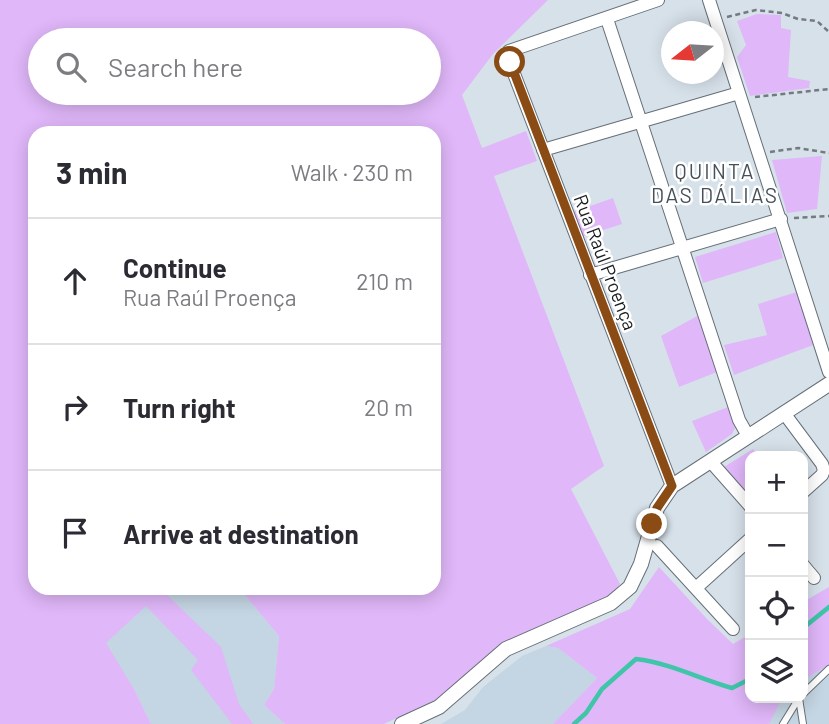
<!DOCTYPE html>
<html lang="en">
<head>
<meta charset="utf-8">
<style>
  body { margin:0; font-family:Barlow,sans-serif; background:#f7f7f7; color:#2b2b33 }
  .controls { position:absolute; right:21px; bottom:21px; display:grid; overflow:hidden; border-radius:14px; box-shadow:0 4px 18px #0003 }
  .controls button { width:63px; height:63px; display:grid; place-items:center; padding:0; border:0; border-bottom:2px solid #e1e1e2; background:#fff; color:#2b2b33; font:35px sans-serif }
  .compass { position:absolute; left:661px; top:21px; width:63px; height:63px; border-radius:50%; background:#fff; box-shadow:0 4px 18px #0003; rotate:253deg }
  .stop { position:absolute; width:21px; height:21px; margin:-16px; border:5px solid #8b4b15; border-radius:50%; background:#fff }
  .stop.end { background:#8b4b15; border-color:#fff; box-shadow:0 2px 7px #0008 }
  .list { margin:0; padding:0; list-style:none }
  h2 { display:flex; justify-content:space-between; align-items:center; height:91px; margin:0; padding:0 28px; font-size:30px }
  h2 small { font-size:23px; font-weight:400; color:#7c7c81 }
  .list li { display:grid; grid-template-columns:46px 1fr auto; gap:21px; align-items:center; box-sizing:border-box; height:126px; padding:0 28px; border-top:2px solid #e1e1e2 }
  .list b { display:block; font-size:26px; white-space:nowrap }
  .list p { margin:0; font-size:23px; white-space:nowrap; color:#7c7c81 }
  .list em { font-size:23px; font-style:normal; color:#7c7c81 }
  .icon { flex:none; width:38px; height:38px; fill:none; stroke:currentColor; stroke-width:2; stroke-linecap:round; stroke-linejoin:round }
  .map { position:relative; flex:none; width:829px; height:724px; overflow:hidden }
  .search { position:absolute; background:#fff; box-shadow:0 4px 18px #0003; left:28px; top:28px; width:413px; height:77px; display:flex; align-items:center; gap:18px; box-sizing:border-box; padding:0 24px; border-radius:38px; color:#7c7c81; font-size:26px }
  .panel { position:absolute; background:#fff; box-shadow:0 4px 18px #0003; left:28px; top:126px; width:413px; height:469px; border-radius:21px }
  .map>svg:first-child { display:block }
</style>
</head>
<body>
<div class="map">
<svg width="829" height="724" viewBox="0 0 829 724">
  <rect width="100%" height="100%" fill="#d7e1ea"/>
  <path fill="#c4d5e3" d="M165 588H239L279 636 274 689 264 705 285 724H151L134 689 105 643Z
    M546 646 558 648 597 678 553 724H441L465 710 483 687 522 656Z
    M829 665V724H612L773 698H803V680Z"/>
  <path fill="#e0b7f9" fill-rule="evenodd" d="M0 0H548L493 54 462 95 482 148 526 131 537 161 494 176 604 466 571 489 620 584 612 594 498 647 437 699 384 724H285L264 705 274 689 279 636 239 588H434V133H35V588H165L163 591 221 647 239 704 253 724H232L191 670 198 660 146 606 106 643 134 689 151 724H0ZM40 40H429V93H40Z
    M757 14 781 15V28L791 30 788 77 810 81 809 88 750 96 737 57 746 45 737 21Z
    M822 156 817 209 787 213 772 160Z
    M613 198 622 224 581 237 573 212Z
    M776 232 783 258 703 283 695 257Z
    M797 292 813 345 734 375 724 345 767 335 758 304Z
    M699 315 717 372 679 387 661 336Z
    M728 407 735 428 732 434 706 452 692 421Z
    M753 449 758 456H750L749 494 724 467Z
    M659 567 707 619 733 644 750 634V698H782L769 724H553L597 678 558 648 546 646 630 609Z
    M829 587V665L803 680V602Z"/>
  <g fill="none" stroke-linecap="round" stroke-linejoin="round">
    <path stroke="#3fc5a8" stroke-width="4.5" d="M803 628 829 607
      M574 724 586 713 602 689 636 659C670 663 700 679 732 688L750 679"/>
    <g stroke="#666f77" stroke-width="8">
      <path id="service" d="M803 694 829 669
        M799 698 803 724
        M783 724 799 698"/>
    </g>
    <g stroke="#666f77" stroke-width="14">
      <path id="minor" d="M658 0 509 51 508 58 672 486
        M709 0 829 372
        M607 19 739 420 748 436
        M543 150 739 93
        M590 275 781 219
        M784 413 822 464 824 470 822 475 803 492
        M712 463 750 506
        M657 546 733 629
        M803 565 814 578
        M696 588 750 539"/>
    </g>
    <g stroke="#666f77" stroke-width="16">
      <path id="tertiary" d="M402 724 439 707 506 649 611 603 630 587 641 564 657 508 672 486 829 384"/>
    </g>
    <path stroke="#747a80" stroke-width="2.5" stroke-dasharray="5 3.5" stroke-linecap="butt" d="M727 17 756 10 782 13 798 19 817 21 829 32
      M755 97 829 89
      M770 152 798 148 829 153
      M794 218 829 216"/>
    <use href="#service" stroke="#fff" stroke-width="6"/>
    <use href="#minor" stroke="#fff" stroke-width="12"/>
    <use href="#tertiary" stroke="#fff" stroke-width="14"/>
  </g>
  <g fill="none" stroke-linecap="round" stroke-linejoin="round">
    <path stroke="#8b4b15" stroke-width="9" d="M510 62 672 486 657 508 652 524"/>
  </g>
  <g text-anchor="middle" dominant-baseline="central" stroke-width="5" stroke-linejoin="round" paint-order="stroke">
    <g font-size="19" fill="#191d20" stroke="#fff">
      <text transform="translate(606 262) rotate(69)">Rua Raúl Proença</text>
    </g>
    <g font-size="21" letter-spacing="2" fill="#475058" stroke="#fff">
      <text x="715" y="170">QUINTA<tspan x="715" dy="24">DAS DÁLIAS</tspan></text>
    </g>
  </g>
</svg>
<div class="controls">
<button>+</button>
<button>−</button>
<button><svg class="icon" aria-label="locate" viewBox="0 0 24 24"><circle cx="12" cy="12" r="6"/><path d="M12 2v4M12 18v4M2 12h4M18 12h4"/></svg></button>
<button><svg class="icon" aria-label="layers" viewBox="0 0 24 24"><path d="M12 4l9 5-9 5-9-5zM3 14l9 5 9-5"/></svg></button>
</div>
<svg class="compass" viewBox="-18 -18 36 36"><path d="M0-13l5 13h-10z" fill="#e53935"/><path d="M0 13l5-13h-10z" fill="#7c7c81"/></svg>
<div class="stop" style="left:510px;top:62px"></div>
<div class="stop end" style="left:652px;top:524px"></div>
<div class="search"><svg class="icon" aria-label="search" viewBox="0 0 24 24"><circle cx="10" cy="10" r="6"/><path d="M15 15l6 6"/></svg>Search here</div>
<section class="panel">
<h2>3 min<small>Walk · 230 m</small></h2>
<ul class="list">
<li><svg class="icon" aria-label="ahead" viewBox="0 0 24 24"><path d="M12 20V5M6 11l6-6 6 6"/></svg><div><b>Continue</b><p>Rua Raúl Proença</p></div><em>210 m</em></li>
<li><svg class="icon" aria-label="right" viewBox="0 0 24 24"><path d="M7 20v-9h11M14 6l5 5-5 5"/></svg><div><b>Turn right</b></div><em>20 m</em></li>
<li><svg class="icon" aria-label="arrive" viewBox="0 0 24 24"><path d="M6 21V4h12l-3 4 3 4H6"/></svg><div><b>Arrive at destination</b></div></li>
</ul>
</section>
</div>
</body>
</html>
